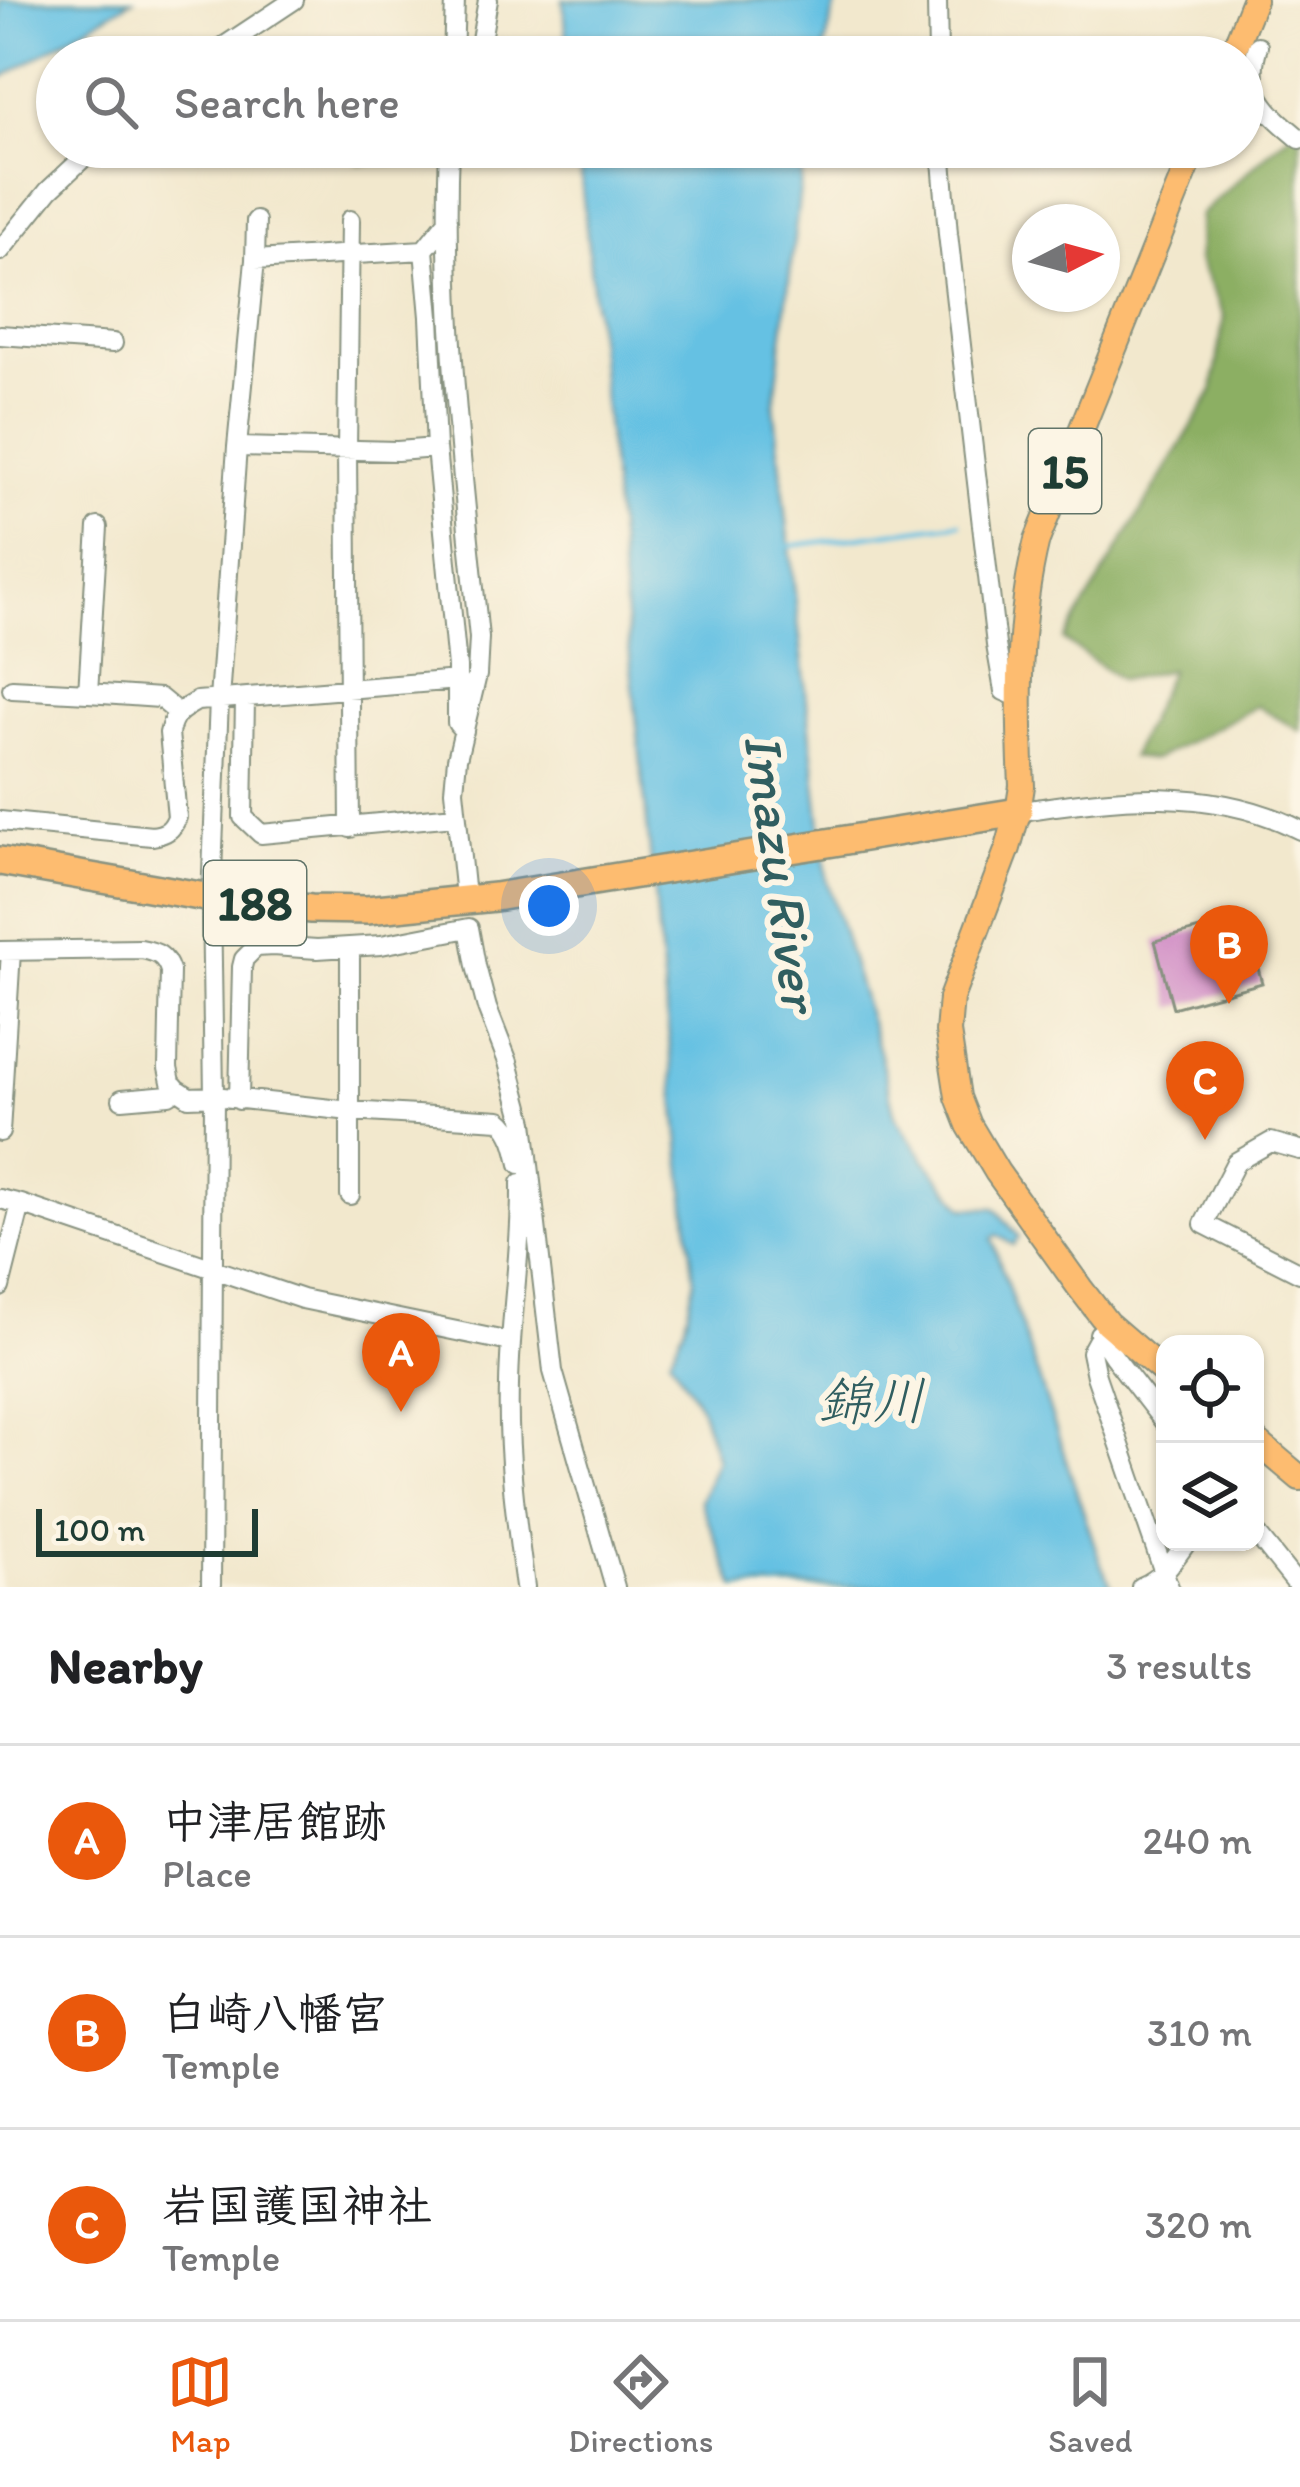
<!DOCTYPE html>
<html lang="en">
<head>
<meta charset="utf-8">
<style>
  body { margin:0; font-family:Itim,"Klee One",sans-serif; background:#f6f6f6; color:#202124 }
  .controls { position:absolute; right:36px; bottom:36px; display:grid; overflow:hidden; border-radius:24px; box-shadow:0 3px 9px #0004 }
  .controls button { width:108px; height:108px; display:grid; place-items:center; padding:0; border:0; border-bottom:3px solid #e0e0e0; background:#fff; color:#202124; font:60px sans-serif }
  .compass { position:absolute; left:1012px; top:204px; width:108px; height:108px; border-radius:50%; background:#fff; box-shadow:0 3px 9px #0004; rotate:84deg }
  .scale { position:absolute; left:36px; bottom:30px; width:222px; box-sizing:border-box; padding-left:12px; border:6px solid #1f3d34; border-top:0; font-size:33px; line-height:42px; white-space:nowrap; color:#1f3d34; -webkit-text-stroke:9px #fcf5e5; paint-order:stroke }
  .you { position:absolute; left:549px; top:906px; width:42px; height:42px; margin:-30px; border:9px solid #fff; border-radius:50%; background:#1a73e8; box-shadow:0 0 0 18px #1a73e833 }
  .badge { display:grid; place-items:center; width:78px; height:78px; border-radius:50%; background:#ea580c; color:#fff; font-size:39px; font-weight:700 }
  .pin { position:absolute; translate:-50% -99px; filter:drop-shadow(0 3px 6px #0008) }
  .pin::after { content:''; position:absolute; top:63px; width:42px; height:36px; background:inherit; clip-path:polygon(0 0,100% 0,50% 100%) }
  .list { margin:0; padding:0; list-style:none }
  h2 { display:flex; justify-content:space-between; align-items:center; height:156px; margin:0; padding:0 48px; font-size:51px }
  h2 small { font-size:39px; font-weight:400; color:#757577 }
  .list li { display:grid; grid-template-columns:78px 1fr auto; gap:36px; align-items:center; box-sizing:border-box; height:192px; padding:0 48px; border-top:3px solid #e0e0e0 }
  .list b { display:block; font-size:45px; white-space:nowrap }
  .list p { margin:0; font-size:39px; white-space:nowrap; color:#757577 }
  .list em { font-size:39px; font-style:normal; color:#757577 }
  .icon { flex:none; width:66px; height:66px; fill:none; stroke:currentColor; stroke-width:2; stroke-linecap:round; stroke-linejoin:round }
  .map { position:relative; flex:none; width:1300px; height:1587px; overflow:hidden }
  .search { position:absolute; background:#fff; box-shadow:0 3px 9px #0004; left:36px; right:36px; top:36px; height:132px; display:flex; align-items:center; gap:30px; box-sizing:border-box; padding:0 42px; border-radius:66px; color:#757577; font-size:45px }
  .sheet { height:732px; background:#fff }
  nav { display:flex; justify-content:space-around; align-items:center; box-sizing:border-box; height:168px; border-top:3px solid #e0e0e0; background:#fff; font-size:33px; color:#757577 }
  nav a { display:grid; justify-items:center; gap:6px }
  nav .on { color:#ea580c }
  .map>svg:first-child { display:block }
</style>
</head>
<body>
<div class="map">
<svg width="1300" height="1587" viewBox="0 0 1300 1587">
  <rect width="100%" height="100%" fill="#fcf5e5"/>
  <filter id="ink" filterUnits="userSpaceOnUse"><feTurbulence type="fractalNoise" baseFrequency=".00833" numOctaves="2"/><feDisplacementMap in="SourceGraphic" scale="24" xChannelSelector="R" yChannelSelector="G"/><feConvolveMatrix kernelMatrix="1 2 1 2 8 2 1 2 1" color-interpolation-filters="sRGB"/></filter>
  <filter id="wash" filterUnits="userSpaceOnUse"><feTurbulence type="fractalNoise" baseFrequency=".004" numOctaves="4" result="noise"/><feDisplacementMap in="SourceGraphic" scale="48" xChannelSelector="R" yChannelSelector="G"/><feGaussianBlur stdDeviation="2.7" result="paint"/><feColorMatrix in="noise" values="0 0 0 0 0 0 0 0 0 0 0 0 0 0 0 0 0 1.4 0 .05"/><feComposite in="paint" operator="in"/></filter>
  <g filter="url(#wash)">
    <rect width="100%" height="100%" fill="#f2e8cd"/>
    <path fill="#b0cb71" stroke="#688452" stroke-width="3" d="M312 147H432V162L359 163V149L312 150Z"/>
    <path fill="#8caf63" stroke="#56764c" stroke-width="3" d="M1300 124V731L1257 706 1154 760 1131 757 1170 670 1120 680 1064 640 1213 391 1224 316 1198 260 1200 215Z"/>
    <path fill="#65c1e3" stroke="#427f8c" stroke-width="3" d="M0 0H132L0 79Z
      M563 0H837L822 57H569Z
      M578 147H805L774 406 827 880 880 1055 895 1116 926 1161 964 1208H995L1019 1237 1013 1245 997 1235 992 1239 1102 1567 1112 1587H735L700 1501 717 1460 700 1406 670 1358 684 1327 694 1282Z"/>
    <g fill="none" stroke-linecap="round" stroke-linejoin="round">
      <path stroke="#65c1e3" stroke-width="4.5" d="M790 546 960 523"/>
    </g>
    <g id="blocks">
      <path fill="#d18ec6" d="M1244 917 1262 983 1173 1008 1155 941Z"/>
    </g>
  </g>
  <g filter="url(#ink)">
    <use href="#blocks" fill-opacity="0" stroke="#889280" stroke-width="3"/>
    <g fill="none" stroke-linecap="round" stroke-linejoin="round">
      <g stroke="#889280" stroke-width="22">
        <path id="minor" d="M937 0 938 57
          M1258 46C1243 92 1267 112 1300 139
          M208 57 294 0
          M453 57 455 0
          M478 57 488 0
          M449 147C442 310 463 476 479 638L477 675 457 759 454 790 464 887
          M941 147 948 234 996 645 1004 691 1020 698
          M350 220 347 450 350 828
          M424 250 430 317 436 448 457 667V723L464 731
          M0 251 49 190 95 147
          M255 260 424 250 448 220
          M0 335 113 343
          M237 447 397 451 436 448
          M98 527 88 693 160 698 177 712
          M12 689 88 693
          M245 699 243 817 261 834 455 816
          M1018 812C1112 796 1212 785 1300 830
          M0 821 152 836C166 834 172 830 177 817L169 733C173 714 181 710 197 701L458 680
          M350 948V1195
          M0 951 141 949C157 952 165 955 170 971L168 1068 171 1082 177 1089
          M122 1099 169 1095 177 1089 189 1097 214 1096 350 1111 500 1120C513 1130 517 1149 520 1164
          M239 1100 242 967 244 959 256 947 273 946 317 949 381 945 469 928 476 966 487 1008 508 1062 524 1122 553 1371 615 1587
          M0 1132 11 951
          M1300 1150 1271 1142 1236 1162 1204 1224 1300 1273
          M521 1183C522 1250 510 1318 509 1385 507 1453 516 1520 525 1587
          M0 1199 21 1204 302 1299 510 1342
          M0 1287 21 1204
          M1107 1323 1091 1352 1096 1376 1169 1587
          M1099 1334 1114 1357 1165 1423
          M1255 1532 1299 1587
          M211 1587 214 1096 211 898 219 700 237 447 255 260 256 221
          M1141 1587C1163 1578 1173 1561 1187 1542"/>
      </g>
      <g stroke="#889280" stroke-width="28">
        <path id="major" d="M1231 57 1254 0
          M1165 1373 1107 1323 1080 1288 997 1172 969 1125 958 1097 948 1032 951 998 1008 848 1018 812 1022 786C1018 703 1017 621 1037 540L1195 147
          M1255 1440 1300 1478"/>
      </g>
      <g stroke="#889280" stroke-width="32">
        <path id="highway" d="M0 861 211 898 311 909 367 910 495 897 1018 812"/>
      </g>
      <use href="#minor" stroke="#fff" stroke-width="18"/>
      <use href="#major" stroke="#fdbc70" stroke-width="24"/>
      <use href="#highway" stroke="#fdbc70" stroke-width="27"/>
    </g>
  </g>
  <g text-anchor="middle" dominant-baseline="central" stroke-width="12" stroke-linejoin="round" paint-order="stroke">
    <g fill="#fcf5e5" stroke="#617469" stroke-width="3">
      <rect x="1029" y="429" width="72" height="84" rx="9"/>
      <rect x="204" y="861" width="102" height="84" rx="9"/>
    </g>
    <g font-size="48" font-weight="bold" fill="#1f3d34">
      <text x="1065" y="471">15</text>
      <text x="255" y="903">188</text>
    </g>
    <g font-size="54" font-style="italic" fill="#305e60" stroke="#fcf5e5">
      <text transform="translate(782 872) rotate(82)">Imazu River</text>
      <text x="872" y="1400">錦川</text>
    </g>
  </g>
</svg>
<div class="controls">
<button><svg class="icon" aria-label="locate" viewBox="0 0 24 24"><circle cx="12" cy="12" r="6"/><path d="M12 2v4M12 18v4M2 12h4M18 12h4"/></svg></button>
<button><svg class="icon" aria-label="layers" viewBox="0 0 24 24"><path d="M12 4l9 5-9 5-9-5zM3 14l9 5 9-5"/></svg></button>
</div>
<svg class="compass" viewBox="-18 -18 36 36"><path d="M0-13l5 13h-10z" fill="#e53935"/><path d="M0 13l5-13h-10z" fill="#757577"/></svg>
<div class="scale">100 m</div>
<div class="you"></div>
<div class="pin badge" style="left:401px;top:1412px">A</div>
<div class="pin badge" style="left:1229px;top:1004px">B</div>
<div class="pin badge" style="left:1205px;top:1140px">C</div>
<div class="search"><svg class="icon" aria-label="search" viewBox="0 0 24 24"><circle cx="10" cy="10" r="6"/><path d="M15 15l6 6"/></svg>Search here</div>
</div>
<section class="sheet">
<h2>Nearby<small>3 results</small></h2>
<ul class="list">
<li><span class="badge">A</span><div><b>中津居館跡</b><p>Place</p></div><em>240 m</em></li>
<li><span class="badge">B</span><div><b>白崎八幡宮</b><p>Temple</p></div><em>310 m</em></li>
<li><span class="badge">C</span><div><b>岩国護国神社</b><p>Temple</p></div><em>320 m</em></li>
</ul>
</section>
<nav>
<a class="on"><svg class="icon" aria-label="map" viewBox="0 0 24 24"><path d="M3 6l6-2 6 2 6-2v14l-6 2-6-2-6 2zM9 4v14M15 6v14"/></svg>Map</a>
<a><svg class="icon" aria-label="directions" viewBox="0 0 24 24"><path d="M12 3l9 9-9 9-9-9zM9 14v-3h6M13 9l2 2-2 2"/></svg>Directions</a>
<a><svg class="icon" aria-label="saved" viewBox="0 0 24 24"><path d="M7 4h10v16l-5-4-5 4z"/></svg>Saved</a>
</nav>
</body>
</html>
